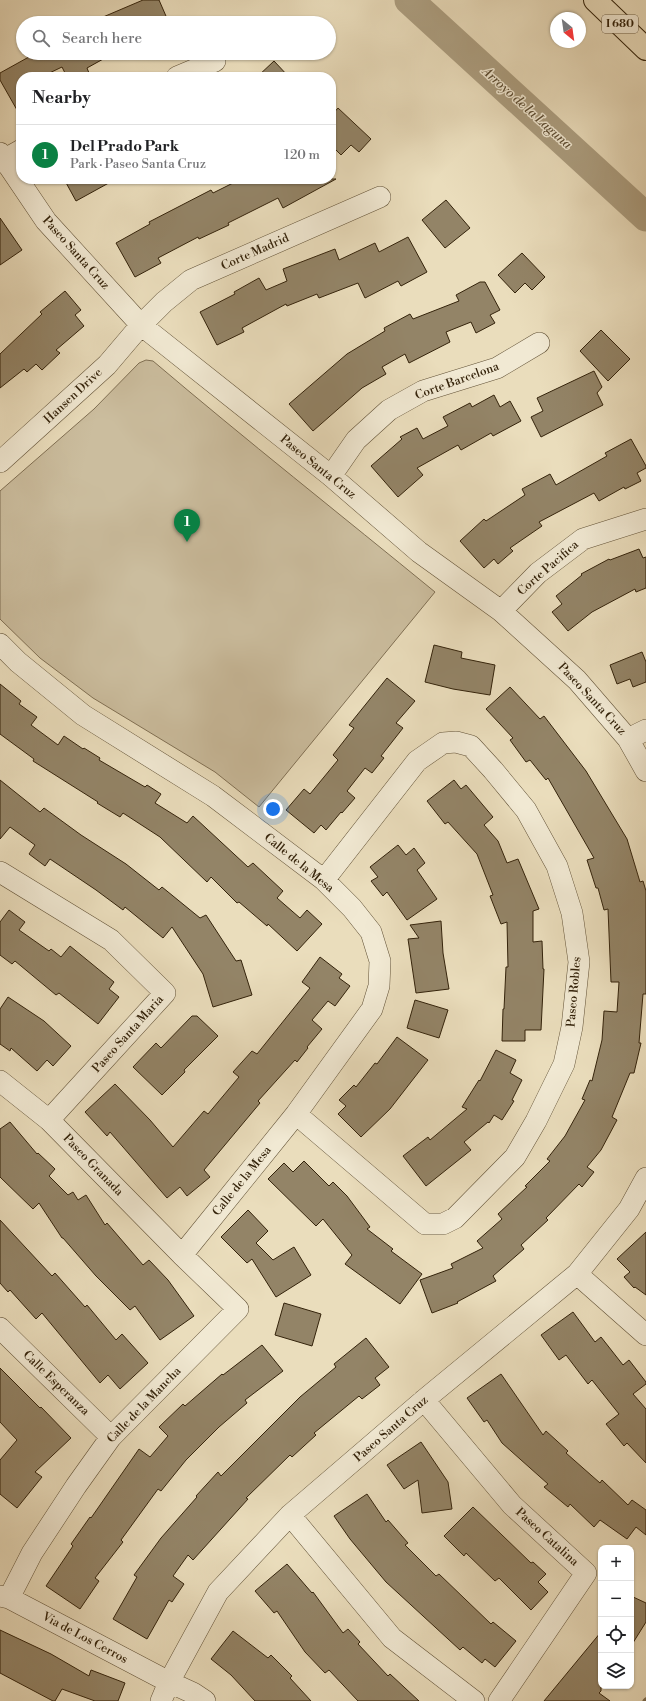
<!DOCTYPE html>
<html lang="en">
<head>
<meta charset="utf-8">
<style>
  body { margin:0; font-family:"Libre Bodoni",serif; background:#f2f2f2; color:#202124 }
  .controls { position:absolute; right:12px; bottom:12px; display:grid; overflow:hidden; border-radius:8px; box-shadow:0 1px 3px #0004 }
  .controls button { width:36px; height:36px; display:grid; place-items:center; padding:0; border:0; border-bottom:1px solid #e0e0e0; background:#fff; color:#202124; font:20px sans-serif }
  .compass { position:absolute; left:550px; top:12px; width:36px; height:36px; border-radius:50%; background:#fff; box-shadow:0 1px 3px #0004; rotate:151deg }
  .you { position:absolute; left:273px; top:809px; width:14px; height:14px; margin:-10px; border:3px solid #fff; border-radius:50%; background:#1a73e8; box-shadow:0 0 0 6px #1a73e833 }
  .badge { display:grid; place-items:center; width:26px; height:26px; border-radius:50%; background:#0b8043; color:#fff; font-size:13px; font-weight:700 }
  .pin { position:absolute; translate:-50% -33px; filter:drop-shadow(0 1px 2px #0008) }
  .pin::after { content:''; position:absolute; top:21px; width:14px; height:12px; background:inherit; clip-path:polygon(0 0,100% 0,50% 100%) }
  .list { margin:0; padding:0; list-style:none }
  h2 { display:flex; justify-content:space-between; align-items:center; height:52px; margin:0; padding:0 16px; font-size:17px }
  h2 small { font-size:13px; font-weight:400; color:#757577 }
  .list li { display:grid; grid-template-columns:26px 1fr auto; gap:12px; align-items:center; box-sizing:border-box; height:60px; padding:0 16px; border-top:1px solid #e0e0e0 }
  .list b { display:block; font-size:15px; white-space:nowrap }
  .list p { margin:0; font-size:13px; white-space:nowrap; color:#757577 }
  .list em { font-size:13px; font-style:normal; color:#757577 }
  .icon { flex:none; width:22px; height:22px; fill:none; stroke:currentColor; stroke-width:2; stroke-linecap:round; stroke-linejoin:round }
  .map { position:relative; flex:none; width:646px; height:1701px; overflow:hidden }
  .search { position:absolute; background:#fff; box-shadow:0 1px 3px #0004; left:16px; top:16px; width:320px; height:44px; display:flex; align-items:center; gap:10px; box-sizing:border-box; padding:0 14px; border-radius:22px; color:#757577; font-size:15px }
  .panel { position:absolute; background:#fff; box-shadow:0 1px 3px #0004; left:16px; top:72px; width:320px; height:112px; border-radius:16px }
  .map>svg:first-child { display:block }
</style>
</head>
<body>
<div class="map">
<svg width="646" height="1701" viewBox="0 0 646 1701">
  <rect width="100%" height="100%" fill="#eaddbc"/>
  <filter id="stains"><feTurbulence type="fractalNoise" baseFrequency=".005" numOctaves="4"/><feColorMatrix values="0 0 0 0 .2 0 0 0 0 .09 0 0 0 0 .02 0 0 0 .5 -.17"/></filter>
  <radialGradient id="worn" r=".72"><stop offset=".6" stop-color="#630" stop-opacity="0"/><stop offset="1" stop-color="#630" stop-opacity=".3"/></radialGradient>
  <path fill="#cbbd9e" stroke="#807054" d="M146 360 153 361C246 440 341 515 435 592L259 807 215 772 93 698 40 658 0 619V491L94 409 139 363Z"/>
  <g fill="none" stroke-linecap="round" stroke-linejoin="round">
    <path stroke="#7c6d51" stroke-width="5" d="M645 1701 646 1700"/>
    <path stroke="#ac9e80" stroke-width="29" d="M409 0 646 217"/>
  </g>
  <path fill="#938467" stroke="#34230b" d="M143 0H159L169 23H89Z
    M36 53H114L87 68 89 73 80 77H67L62 67 41 77H21V117L0 80V73Z
    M274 61 289 77H257Z
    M338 108 371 139 359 152 351 145 341 155 331 145V116Z
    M64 179H116L76 201Z
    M241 179H336L283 208 278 198 228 223 229 225 199 239 198 237 158 258 161 263 135 277 116 243 150 224 149 222 211 190 213 193Z
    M446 200 470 228 445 248 422 220Z
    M0 218 22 250 0 265Z
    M408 237 427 272 401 286 398 281 365 298 358 283 319 298 317 294 287 306 286 304 242 328 244 332 217 345 200 312 235 294 234 292 259 278 266 290 287 281 283 269 335 249 339 260 375 243 379 252Z
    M522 253 545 277 532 290 525 283 515 293 498 275Z
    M480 282H485L500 310 490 315 495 323 476 333 471 322 446 332 450 342 409 363 405 354 382 367 386 374 362 388 313 431 289 404 347 354 385 331 384 328 410 314 413 319 459 301 456 295Z
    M65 291 81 310 75 315 84 326 56 350 60 353 42 370 36 364 27 372 24 369 0 388V354L42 314 40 312Z
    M601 330 630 359 608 381 580 351Z
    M594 371 602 387 597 393 603 405 541 437 531 417 543 411 537 398Z
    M494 395 500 407 510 401 521 421 493 436 491 433 461 450 458 445 417 468 423 475 398 497 371 466 402 439 400 437 417 428 423 439 448 426 443 417 470 403 472 407Z
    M631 439 646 466V468L637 473 641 481 625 489 624 487 599 501 594 493 539 522 542 526 510 548 513 551 498 564 494 559 484 568 460 541 484 519 486 521 525 495 522 489 550 474 556 485 607 456 605 453Z
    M639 549 643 558 646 557V588L636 592 635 589 592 612 568 631 552 612 562 604 556 596 582 575 581 574 609 559 610 560Z
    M434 645 462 652 461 658 495 665 490 695 453 689 425 682Z
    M642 652 646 662V682L633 687 630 679 617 684 610 665Z
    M387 678 415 701 396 723 403 728 381 756 384 758 372 773 365 768 347 791 355 798 342 813 341 812 326 830 321 825 314 833 286 810 304 789 310 794 338 760 333 755 354 728 349 725Z
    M0 684 21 701 19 704 37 717 31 725 58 745 64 736 83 749 84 748 100 758 99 760 145 787 147 785 161 794 155 803 187 823 193 816 248 867 253 863 283 891 277 898 300 918 307 910 322 924 297 951 268 924 267 926 239 902 237 903 211 877 207 882 160 837 123 813 120 817 97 803 98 802 33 761 34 759 0 734Z
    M510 687 540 719 544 716 586 771 627 839 640 882 643 881 646 891V994H643L639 1043H641L634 1073H630L612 1117 617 1120 601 1150 587 1167 594 1172 582 1187 579 1184 546 1218 548 1220 521 1245 524 1249 493 1276 496 1281 457 1302 458 1303 432 1313 420 1280 453 1268 451 1264 483 1248 477 1241 502 1219 498 1214 527 1187 525 1186 550 1161 547 1159 565 1136 585 1100 582 1099 590 1080 592 1081 602 1040 604 1011 617 1012 619 982H611L608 909 604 910 598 888H596L587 860 594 858 548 778 546 780 530 760 526 762 510 740 513 738 486 709Z
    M0 780 40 812 44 808 81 835 126 864 159 890 162 887 200 918 206 915 236 961 241 960 252 995 213 1007 203 974 172 927 163 938 125 907 123 910 96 890 50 859 45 866 29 854 35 845 10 827 0 839Z
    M454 780 461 789 466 785 493 817 484 825 498 841 507 863 518 859 539 909 533 911V942L542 941 543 969H544L541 1030H525V1041H502L503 1009H504L506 967H508L507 922 501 924 490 896 493 895 477 854 448 822 445 824 427 801Z
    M398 845 406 855 414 848 425 863 417 870 437 899 407 920 387 892 383 896 371 881 378 877 370 867Z
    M9 910 25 922 19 930 49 951 51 949 61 957 70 946 114 982 109 989 119 997 98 1024 59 993 56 995 15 961 12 964 0 955V922Z
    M441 921 443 953 449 989 416 993 408 939 419 938 410 925Z
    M320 957 342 974 339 978 350 986 335 1006 328 1001 312 1020 322 1029 307 1047 308 1048 297 1062 295 1060 258 1101 260 1103 204 1170 210 1177 187 1196 180 1187 167 1198 110 1132 107 1136 85 1112 115 1084 150 1120 173 1147 204 1111 208 1114 239 1077 233 1072 252 1051 257 1054 310 988 302 982Z
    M8 997 44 1021 71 1046 53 1066 47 1060 37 1071 11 1048 10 1051 0 1044V1009Z
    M415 1000 448 1010 439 1038 407 1028Z
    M192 1016H197L218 1036 184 1070 185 1072 162 1095 133 1067 156 1043 161 1048Z
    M397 1037 428 1060 390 1109 361 1137 338 1114 346 1106 339 1100 354 1085 356 1087 375 1063 377 1064Z
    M496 1050 516 1060 510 1073 522 1080 512 1100 514 1101 502 1120 494 1115 489 1123 488 1122 464 1142 471 1150 426 1186 403 1156 428 1137 430 1140 467 1109 462 1107 479 1080 480 1081Z
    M10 1122 37 1154 38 1153 55 1169 49 1176 68 1195 73 1192 78 1200 86 1195 105 1225 107 1223 143 1265 149 1260 168 1280 194 1316 160 1340 135 1306 130 1310 96 1276 63 1238H62L39 1203 33 1209 0 1177V1129Z
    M304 1161 329 1186 333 1182 347 1196 370 1227 367 1229 393 1249 391 1251 422 1274 400 1304 345 1264 352 1255 323 1219 316 1226 268 1179 284 1163 293 1172Z
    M248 1210 268 1231 256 1243 273 1260 294 1247 311 1275 276 1297 252 1259 247 1263 221 1237Z
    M0 1220 52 1276 55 1273 85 1307 87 1305 116 1340 122 1334 148 1363 120 1389 108 1375 100 1383 42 1313 36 1319 10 1290 8 1292 0 1283Z
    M646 1232V1295L635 1287 634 1288 624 1277 630 1272 617 1259Z
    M284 1303 321 1314 312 1346 275 1335Z
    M573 1312 595 1342 601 1337 623 1365 629 1360 646 1382V1384L633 1394 646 1409V1463L627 1443 624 1446 606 1424 619 1414 592 1380 588 1384 566 1355 559 1360 541 1335Z
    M366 1338 389 1367 375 1378 380 1385 362 1399 359 1396 314 1433 316 1435 292 1457 290 1455 246 1498 248 1499 193 1560 188 1555 173 1576 184 1584 172 1602 169 1600 147 1639 113 1619 137 1577 134 1575 161 1538 197 1497 196 1496 218 1472 221 1476 300 1397 336 1367 334 1364Z
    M262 1345 283 1371 245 1400 247 1403 219 1427 186 1460 161 1491 158 1489 121 1540 123 1542 95 1578 99 1581 80 1609 46 1586 73 1546 71 1544 90 1517 91 1518 139 1449 150 1457 168 1436 159 1427 183 1404 185 1406 222 1374 223 1375Z
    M0 1368 40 1408 41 1407 71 1438 35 1472 42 1477 17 1508 0 1494V1460L17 1440 0 1422Z
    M501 1374 543 1435 546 1431 568 1451 566 1453 600 1483 602 1480 628 1505 632 1500 646 1510V1535L636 1527 627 1539 600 1520 594 1527 570 1504 568 1507 544 1487 548 1484 502 1443 487 1420 484 1422 467 1398Z
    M421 1442 448 1482 452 1509 422 1513 418 1480 404 1489 387 1465Z
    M367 1494 386 1522 388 1520 408 1543 405 1545 436 1576 439 1574 491 1624 493 1622 516 1641 495 1667 485 1659 482 1663 463 1647 460 1650 386 1582 350 1539 334 1516Z
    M473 1507 531 1563 533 1562 546 1574 538 1582 548 1592 531 1610 499 1578 495 1581 466 1553 464 1556 444 1536Z
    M287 1564 312 1593 313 1592 343 1633 348 1629 360 1642 358 1644 388 1676 390 1674 419 1701H358L329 1670 325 1673 305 1652 277 1611 274 1613 255 1591Z
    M631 1596 646 1603V1622L631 1646Z
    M0 1630 51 1654 89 1676 91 1670 125 1683 118 1701H95L62 1689 55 1701H53L0 1673Z
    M233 1631 268 1658 271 1655 292 1676 290 1678 311 1701H255L231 1675 211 1659Z
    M601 1632V1691L599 1693 610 1701H544Z"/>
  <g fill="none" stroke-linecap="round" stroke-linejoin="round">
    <g stroke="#625237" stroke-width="22">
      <path id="minor" d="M177 77 215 61
        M0 153 46 221 141 325 331 476 419 552 501 611 577 680 628 739 646 771
        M0 162 21 150
        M0 462 107 365 141 325 164 302 191 280 380 197
        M331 476 356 440 389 410 423 391 497 368 539 343
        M501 611 538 573 583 539 646 519
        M0 644 18 662 83 715 213 796 324 880 352 908 371 932 380 961 379 986 372 1009 296 1114 182 1255
        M628 739 646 730
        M0 872 111 940 165 993 49 1120
        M0 1081 49 1120 182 1255 238 1309 111 1437 76 1486 32 1553 9 1598
        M296 1114 425 1224H443L455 1218 515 1157 536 1121 564 1064 572 1027 579 962 572 913 557 866 526 810 493 770 471 746 456 742 443 743 417 761 324 880
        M577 1274 646 1335
        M0 1328 111 1437
        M424 1400 512 1505 586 1573 499 1701
        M290 1515 392 1638 474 1701
        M0 1596 9 1598 169 1682 193 1693 205 1701
        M161 1701 169 1682 218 1592 290 1515 424 1400 577 1274 629 1209 646 1178"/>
    </g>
    <g stroke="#34230b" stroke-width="24">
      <path id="highway" d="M595 0 646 49"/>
    </g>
    <use href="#minor" stroke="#f1e9d3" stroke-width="21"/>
    <use href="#highway" stroke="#eaddbc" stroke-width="22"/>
  </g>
  <g text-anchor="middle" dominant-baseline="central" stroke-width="3" stroke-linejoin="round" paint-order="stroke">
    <rect fill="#f1e9d3" stroke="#6d5e47" stroke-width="1" x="602" y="15" width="36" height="18" rx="3"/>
    <g font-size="11" font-weight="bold" fill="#34230b">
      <text x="620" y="24">I 680</text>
    </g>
    <g font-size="12" fill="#34230b" stroke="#f1e9d3">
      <text transform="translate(255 252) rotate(-24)">Corte Madrid</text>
      <text transform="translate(76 253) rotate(48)">Paseo Santa Cruz</text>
      <text transform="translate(457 381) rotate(-20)">Corte Barcelona</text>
      <text transform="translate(73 396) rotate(-43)">Hansen Drive</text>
      <text transform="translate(318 467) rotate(39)">Paseo Santa Cruz</text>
      <text transform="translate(548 568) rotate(-41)">Corte Pacifica</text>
      <text transform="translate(592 699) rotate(47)">Paseo Santa Cruz</text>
      <text transform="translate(299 863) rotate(39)">Calle de la Mesa</text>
      <text transform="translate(574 992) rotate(-85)">Paseo Robles</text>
      <text transform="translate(128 1034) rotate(-48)">Paseo Santa Maria</text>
      <text transform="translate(93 1165) rotate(46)">Paseo Granada</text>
      <text transform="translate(242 1181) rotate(-51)">Calle de la Mesa</text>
      <text transform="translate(56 1383) rotate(44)">Calle Esperanza</text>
      <text transform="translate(144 1405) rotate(-46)">Calle de la Mancha</text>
      <text transform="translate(391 1429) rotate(-41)">Paseo Santa Cruz</text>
      <text transform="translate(547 1537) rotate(42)">Paseo Catalina</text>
      <text transform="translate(85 1638) rotate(28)">Via de Los Cerros</text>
    </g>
    <g font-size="13" font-style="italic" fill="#5e4e34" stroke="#f1e9d3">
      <text transform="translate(527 108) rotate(42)">Arroyo de la Laguna</text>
    </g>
  </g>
  <rect width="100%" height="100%" filter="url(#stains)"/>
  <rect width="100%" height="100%" fill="url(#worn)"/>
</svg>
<div class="controls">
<button>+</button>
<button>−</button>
<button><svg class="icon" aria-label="locate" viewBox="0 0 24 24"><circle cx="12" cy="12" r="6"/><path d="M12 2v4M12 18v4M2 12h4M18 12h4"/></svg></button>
<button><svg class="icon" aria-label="layers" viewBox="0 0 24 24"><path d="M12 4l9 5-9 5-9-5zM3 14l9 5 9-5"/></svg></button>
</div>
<svg class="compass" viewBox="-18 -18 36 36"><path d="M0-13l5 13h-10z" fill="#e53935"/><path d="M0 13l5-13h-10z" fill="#757577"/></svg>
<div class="you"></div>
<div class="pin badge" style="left:187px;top:542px">1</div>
<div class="search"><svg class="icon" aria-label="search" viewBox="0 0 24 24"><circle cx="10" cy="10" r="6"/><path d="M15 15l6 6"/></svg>Search here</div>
<section class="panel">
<h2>Nearby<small></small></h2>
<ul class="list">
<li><span class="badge">1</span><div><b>Del Prado Park</b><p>Park · Paseo Santa Cruz</p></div><em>120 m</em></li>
</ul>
</section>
</div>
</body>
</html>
